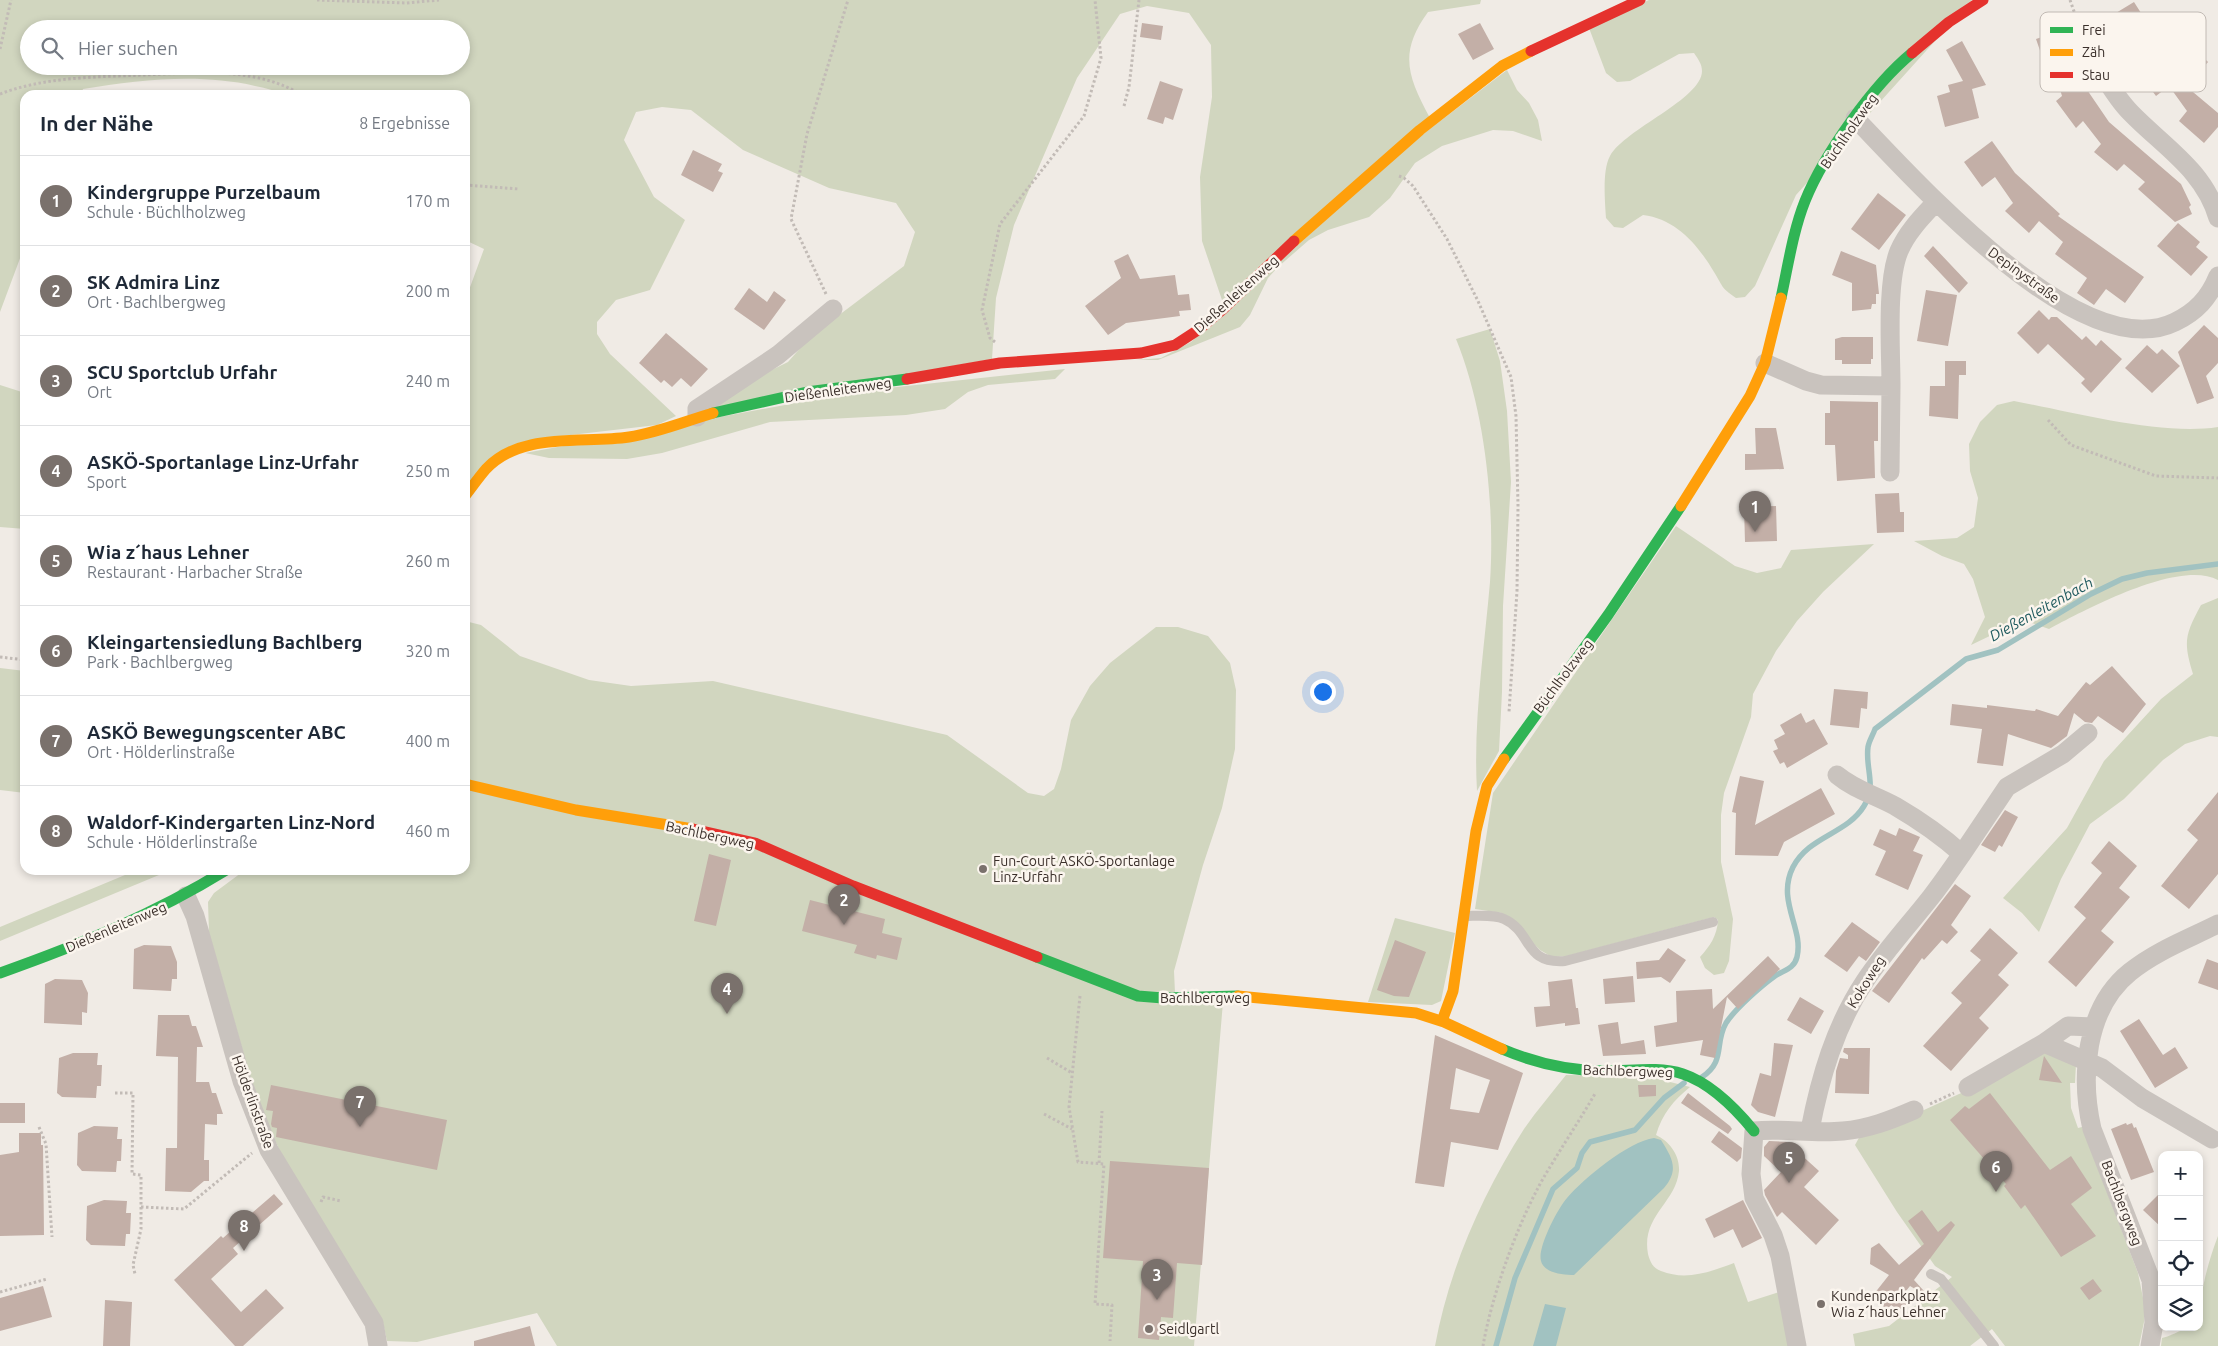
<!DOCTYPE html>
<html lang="de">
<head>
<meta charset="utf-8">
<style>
  body { margin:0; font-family:Ubuntu,sans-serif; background:#f6f6f7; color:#1f2937 }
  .controls { position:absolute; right:15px; bottom:15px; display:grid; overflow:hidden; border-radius:10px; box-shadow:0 2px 8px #0003 }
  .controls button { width:45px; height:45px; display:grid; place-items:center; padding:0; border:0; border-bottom:1px solid #e0e1e3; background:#fff; color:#1f2937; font:25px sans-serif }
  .you { position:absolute; left:1322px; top:691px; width:18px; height:18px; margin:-12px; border:4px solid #fff; border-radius:50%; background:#1a73e8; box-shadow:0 0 0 8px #1a73e833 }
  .badge { display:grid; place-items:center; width:32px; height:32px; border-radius:50%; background:#7a716c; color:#fff; font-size:16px; font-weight:700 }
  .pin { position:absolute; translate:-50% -41px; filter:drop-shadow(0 1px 2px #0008) }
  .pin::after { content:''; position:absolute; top:26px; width:18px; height:15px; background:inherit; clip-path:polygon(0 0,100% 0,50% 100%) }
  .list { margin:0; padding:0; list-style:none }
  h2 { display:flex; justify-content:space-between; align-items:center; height:65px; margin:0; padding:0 20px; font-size:21px }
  h2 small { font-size:16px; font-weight:400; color:#747a83 }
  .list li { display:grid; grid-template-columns:32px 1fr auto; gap:15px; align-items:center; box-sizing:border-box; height:90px; padding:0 20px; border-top:1px solid #e0e1e3 }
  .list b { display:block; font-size:19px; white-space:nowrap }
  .list p { margin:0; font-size:16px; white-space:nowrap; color:#747a83 }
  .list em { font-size:16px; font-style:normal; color:#747a83 }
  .icon { flex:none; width:28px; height:28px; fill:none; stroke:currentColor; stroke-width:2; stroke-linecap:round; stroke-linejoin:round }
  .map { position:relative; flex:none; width:2218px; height:1346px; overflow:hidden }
  .search { position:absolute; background:#fff; box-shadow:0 2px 8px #0003; left:20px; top:20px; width:450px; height:55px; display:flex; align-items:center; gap:12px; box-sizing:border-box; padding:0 18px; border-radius:28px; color:#747a83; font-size:19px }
  .panel { position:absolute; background:#fff; box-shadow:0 2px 8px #0003; left:20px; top:90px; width:450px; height:785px; border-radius:15px }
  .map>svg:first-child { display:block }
</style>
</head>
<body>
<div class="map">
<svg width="2218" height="1346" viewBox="0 0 2218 1346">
  <rect width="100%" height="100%" fill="#f0ebe5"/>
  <path fill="#d1d6bf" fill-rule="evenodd" d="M0 0H1481L1480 4 1428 12C1398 53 1408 77 1430 118L1223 303 1202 241 1200 177 1212 97 1211 45 1189 13 1147 6 1120 14 1077 78 1014 225 996 298 992 359 709 409 753 379 788 362 810 337 904 266 915 232 896 203 829 188 743 150 691 110 662 107 636 112 624 140 654 197 685 220 650 290 616 300 597 322V334L610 354 676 416 657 425 536 439 465 486V301L484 249 465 240V95H284C275 90 265 88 255 86 198 73 140 80 83 89L81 95H25V245L0 312ZM29 29H461V66H29Z
    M1649 0H1972L1796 195 1755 286 1745 297 1736 298C1720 287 1723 286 1714 272 1698 245 1676 219 1643 215L1623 228 1614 227 1606 218C1605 202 1602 170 1610 156 1625 129 1702 99 1702 71 1702 64 1698 59 1694 53L1679 54 1630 81 1617 82 1606 73 1589 28Z
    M1507 70 1517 90 1529 103 1538 120 1542 141 1513 131 1493 130 1442 146 1415 163 1390 198 1369 217 1328 230 1309 240 1278 267 1268 278 1250 315 1240 327 1158 360H1136L1161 358 1191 342 1405 148Z
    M1490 329 1500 361 1507 411 1511 482 1503 606 1502 692 1499 751 1477 791C1473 721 1484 652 1490 582 1495 506 1485 410 1456 339Z
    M1065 369 1055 379 988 385 968 392 945 409 906 415 770 422 662 453 627 459 549 458 525 453 860 391Z
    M0 385 25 393V529L0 527Z
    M2014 401C2073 412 2161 436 2218 427V580C2179 559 2085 610 2049 629L2023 620 1971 645 1985 617 1973 579 1964 564 1942 556 1914 541 1957 538 1974 527 1978 498 1970 471 1969 444 1980 422 1997 405Z
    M1676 526 1735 566 1757 573 1781 568 1791 550 1874 544 1823 592 1797 621 1776 651 1753 694 1751 717 1724 793 1721 815V862L1733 919 1729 961 1724 973 1714 975 1705 968 1700 957C1710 946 1717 936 1718 920L1714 917 1567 956 1552 957 1540 950 1502 913 1475 909 1493 793Z
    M2218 598V737L2210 736 2185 744 2163 760 2124 799 2090 824 2061 879 2039 932 2022 913 2003 898 2067 828 2104 761 2161 699 2193 674C2183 641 2185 635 2201 605Z
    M465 621 481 625 520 656 589 680 631 686 713 681 947 735 1028 793 1044 796 1054 789 1061 769 1071 720 1090 686 1110 663 1156 627H1178L1208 636 1230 663 1236 690 1235 749 1222 808 1203 865 1174 971 1175 993 1223 1002 1194 1346H557L537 1313 417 1342 387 1341 383 1323 282 1156 256 1097 209 933 208 902 214 893 245 870H465Z
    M0 668 25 671V793L0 790Z
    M137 870H171L0 941V927Z
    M1395 918 1455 933 1441 1001 1432 1005 1368 1002Z
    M2042 1049 2076 1064 2075 1083H2070L2071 1108 2078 1128 2082 1127 2138 1273 2144 1303V1322L2139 1346H2005L1992 1329 1970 1346H1855L1853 1334 1889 1326 1952 1277 1935 1266 1897 1212 1855 1145 1861 1134 1913 1115 1970 1089Z
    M1566 1075 1646 1076 1690 1087C1674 1100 1662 1114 1656 1135 1669 1141 1680 1155 1679 1171 1676 1203 1641 1216 1648 1254 1650 1262 1653 1268 1661 1271 1686 1281 1710 1272 1734 1263L1748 1302 1782 1291 1792 1346H1435C1449 1269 1482 1195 1524 1129 1537 1110 1552 1093 1566 1075Z
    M2218 1236V1346H2161L2162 1338C2178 1334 2182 1327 2199 1327 2199 1296 2207 1265 2218 1236Z"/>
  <path fill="#a1c2c1" d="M1654 1138 1661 1140C1673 1159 1679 1170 1664 1188L1574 1275C1563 1275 1544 1273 1541 1261 1537 1248 1558 1208 1567 1198 1583 1179 1629 1141 1654 1138Z
    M1545 1304 1566 1308 1556 1346H1533Z"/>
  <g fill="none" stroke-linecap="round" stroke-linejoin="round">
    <path stroke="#a1c2c1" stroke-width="5.5" d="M1702 1077C1726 1061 1714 1044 1726 1023 1735 1009 1761 986 1775 976 1784 970 1794 969 1797 957 1804 928 1776 901 1793 867 1809 836 1847 834 1864 806 1877 786 1865 768 1868 747 1869 741 1873 735 1875 729L1966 659 1998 650 2091 594 2122 579 2147 573 2218 564
      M1496 1346 1515 1278 1553 1189 1577 1168 1582 1153 1590 1142 1635 1130 1664 1098 1684 1083"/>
  </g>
  <path fill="#c3afa7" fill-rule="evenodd" d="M2134 2 2148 24 2165 13 2173 26 2144 44 2137 34 2121 44 2106 19Z
    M1142 23 1163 26 1161 40 1140 37Z
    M1480 23 1494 49 1473 60 1458 34Z
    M2075 26 2083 48 2071 52 2079 78 2109 122 2181 184 2191 205 2189 207 2192 214 2175 222 2138 189 2145 182 2124 164 2117 171 2094 152 2101 144 2083 121 2076 128 2056 101 2062 96 2052 63 2045 65 2036 39Z
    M1962 41 1986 85 1972 89 1979 118 1945 127 1937 96 1950 92 1948 85 1963 81 1946 50Z
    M2164 54 2180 75 2204 58 2208 62 2187 87 2218 113V127L2204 143 2179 121 2187 111 2169 86 2156 96 2139 73Z
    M1160 81 1183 89 1173 120 1165 117 1163 124 1147 119Z
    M1992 141 2015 173 2060 214 2058 216 2144 277 2125 303 2106 289 2094 305 2077 293 2087 278 2055 254 2063 242 2039 221 2029 233 2005 211 2013 203 1995 177 1982 187 1964 162Z
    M693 150 722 164 718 171 723 173 713 192 681 175Z
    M1878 193 1906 215 1879 250 1851 229Z
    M2178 223 2200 242 2196 247 2208 257 2191 276 2157 246Z
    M1933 246 1968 283 1959 293 1924 256Z
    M1841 251 1876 265 1879 294H1876V304H1872L1871 309 1852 311V283L1832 275Z
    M1128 254 1140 279 1175 275 1178 295 1189 294 1191 310 1179 311 1180 316 1126 323 1108 335 1085 306 1121 278 1114 261Z
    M749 288 767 302 774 291 786 300 764 330 734 309Z
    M1926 290 1957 295 1948 346 1917 341Z
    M2039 310 2049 320 2051 317H2057L2082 340 2086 336 2096 346 2101 340 2122 359 2091 393 2081 383 2085 379 2048 344 2038 354 2017 333Z
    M2204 325 2218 338V363L2206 376 2214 398 2197 404 2178 352Z
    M666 333 708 369 691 387 681 378 672 387 664 380 661 383 639 363Z
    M1842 337H1873V359H1871V364H1842V360H1835V339Z
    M2147 345 2157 354 2162 349 2180 366 2152 393 2125 368Z
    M1945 361H1966V375H1959L1958 419 1929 416 1930 386H1945Z
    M1830 401 1878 402V441H1874L1875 478 1837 481 1835 445H1825V413H1830Z
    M1755 428H1776L1784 469 1745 470V454H1756Z
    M1899 493 1900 512H1904V532L1877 533 1875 494Z
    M1776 506 1777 541 1745 542 1744 507Z
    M2112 666 2146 704 2123 733 2098 716 2092 723 2085 722 2074 713 2067 736 2051 748 2008 734 2003 766 1977 763 1982 729 1950 725 1952 704 1987 708V705L2035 711 2036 709 2058 716 2086 682 2090 685Z
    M1834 689 1868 692 1867 709 1861 708 1859 728 1830 725Z
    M1801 713 1806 723 1814 719 1828 744 1787 768 1784 762 1780 764 1773 751 1778 749 1774 740 1785 734 1780 725Z
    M1740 776 1764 781 1755 825 1821 788 1835 814 1784 842 1778 856 1735 855 1736 813 1732 812Z
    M2218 792V874L2189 909 2161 886 2198 840 2187 830Z
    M2005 810 2018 817 2002 847 1999 845 1995 852 1981 845Z
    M1899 828 1920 837 1913 851 1923 855 1908 890 1875 875 1886 851 1873 845 1880 829 1896 836Z
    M2109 841 2137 866 2119 888 2130 897 2101 931 2114 942 2076 987 2048 962 2086 918 2074 907 2102 873 2091 863Z
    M709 854 731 860 716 926 694 921Z
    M1955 884 1971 896 1951 925 1958 932 1947 944 1942 940 1924 960 1922 958 1889 1003 1872 991Z
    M810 900 885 919 882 933 902 938 897 960 877 955 876 959 854 953 857 945 802 931Z
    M1852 922 1880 942 1866 961 1859 956 1847 972 1824 956Z
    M1990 928 2018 953 1998 975 2009 985 1979 1018 1989 1028 1951 1071 1923 1046 1962 1003 1951 993 1981 960 1970 951Z
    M1395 940 1426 952 1409 997 1394 996 1377 990Z
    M144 945 171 946 177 962V979H172L171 991 133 989 134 949Z
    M1668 948 1686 960 1670 983 1661 977 1637 979 1636 962 1659 960Z
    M1768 956 1780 969 1738 1009 1727 997 1715 1058 1700 1055 1703 1040 1656 1047 1654 1026 1677 1022 1676 991 1712 989 1713 1009Z
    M2207 959 2218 963V990L2198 983Z
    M1633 976 1635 1002 1605 1004 1603 979Z
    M55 979 82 980 88 993 87 1013 82 1012V1025L44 1023 45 984Z
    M1572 979 1576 1008H1578L1580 1024 1565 1026V1023L1536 1027 1534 1007 1550 1006 1548 982Z
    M1800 997 1824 1011 1811 1034 1787 1020Z
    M158 1015H189L192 1026H196L203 1047H197L196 1082H209L212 1093H216L223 1114H217V1125L205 1124 204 1160H209V1181H204L191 1192 165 1191 166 1148H177L178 1057 156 1056Z
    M2139 1019 2163 1055 2175 1047 2188 1068 2155 1088 2120 1031Z
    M1618 1022 1621 1044 1644 1040 1646 1054 1603 1056 1598 1025Z
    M1435 1035 1523 1073 1498 1150 1451 1142 1444 1187 1415 1183ZM1456 1068 1490 1080 1479 1113 1450 1109Z
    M1774 1043 1793 1045 1775 1117 1758 1112 1751 1105 1760 1073 1771 1076Z
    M1844 1048H1870L1869 1094 1835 1093 1836 1071 1840 1058 1848 1059V1055L1843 1052Z
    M73 1053H98L97 1065H102L101 1086H97L96 1098 62 1097 57 1093 59 1058Z
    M2044 1056 2062 1083 2039 1080Z
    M271 1085 447 1120 437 1170 276 1137 277 1128 272 1127 271 1124 273 1111 266 1110Z
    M1638 1085H1656V1096L1639 1097Z
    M1688 1093 1730 1126 1732 1129 1728 1134 1681 1103Z
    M1990 1093 2050 1170 2071 1156 2092 1188 2071 1204 2096 1236 2061 1257 2025 1205 2021 1209 2004 1186 2006 1184 1950 1120 1965 1106 1969 1109Z
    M0 1103H25V1123H0Z
    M2126 1123 2127 1125 2132 1123 2134 1128 2136 1127 2154 1172 2131 1180 2111 1129Z
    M94 1126 118 1127 117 1139H122L121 1161H117L116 1172 82 1171 77 1165 78 1133Z
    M1719 1131 1742 1148 1741 1158 1737 1162 1711 1142Z
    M19 1133H41V1145H43L44 1235 0 1236V1155L19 1152Z
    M1769 1141 1787 1142 1819 1171 1804 1187 1839 1220 1816 1245 1782 1212 1777 1217 1765 1195 1764 1190 1781 1172 1764 1156V1147Z
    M1110 1161 1209 1168 1202 1265 1177 1263 1173 1318 1161 1317 1159 1340 1138 1338 1143 1261 1103 1258Z
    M2162 1191V1228L2143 1210Z
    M274 1194 283 1204 233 1248 238 1254 211 1279 241 1312 266 1289 284 1308 243 1346H235L174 1280 221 1236 223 1238Z
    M104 1200 127 1201 126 1213H131L130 1234H126L125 1246 91 1245 86 1240 87 1206Z
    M1743 1200 1762 1238 1742 1248 1733 1229 1714 1238 1705 1219Z
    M1922 1210 1938 1232 1951 1221 1955 1225 1914 1280 1924 1291 1922 1293 1910 1286 1906 1291 1915 1297 1899 1310 1891 1305 1887 1311 1874 1294 1889 1275 1870 1264 1871 1248 1879 1243 1899 1265 1924 1244 1908 1221Z
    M2093 1279 2102 1291 2089 1300 2080 1288Z
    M43 1286 52 1317 0 1331V1298Z
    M105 1300 132 1302 130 1346H103Z
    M530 1326 535 1346H474V1341Z"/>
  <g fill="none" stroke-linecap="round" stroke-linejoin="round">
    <path stroke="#c2bbb6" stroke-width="3" stroke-dasharray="2.5 2.5" stroke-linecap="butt" d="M317 0 406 3 439 0
      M2070 0 2088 51 2093 60
      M0 49 11 0
      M0 94C44 77 96 77 143 75 196 73 254 66 302 95
      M1124 106 1129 87 1139 0
      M1399 176 1404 178 1413 186 1447 239 1478 301 1511 377 1516 416 1518 506 1517 591 1509 712
      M465 185 519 189
      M826 294 791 219 807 134 848 0
      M995 342 990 338 982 310 1000 224 1084 116 1101 58 1095 0
      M2048 420 2071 445 2156 476 2218 478
      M0 657 25 660
      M465 830H466
      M1080 996 1069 1107 1078 1162 1104 1164 1095 1304 1112 1305 1110 1341
      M1047 1058 1072 1073
      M115 1093H133L132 1174 141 1175V1229L133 1265 135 1274
      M1930 1104 1954 1093
      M1044 1114 1072 1129
      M39 1127 46 1144 52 1237
      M1099 1163 1102 1111
      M321 1202 323 1197 341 1201
      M141 1207 184 1209 252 1153
      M0 1292 47 1279
      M1483 1346C1492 1293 1521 1213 1550 1167 1565 1142 1581 1118 1596 1092"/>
    <path stroke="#c9c3be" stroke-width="10" d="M1465 916C1476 916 1493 914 1504 919 1533 932 1523 964 1565 961L1713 922
      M1931 1274 1941 1279 1994 1346"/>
    <path stroke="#c9c3be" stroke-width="19" d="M2102 73C2111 88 2119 101 2131 113 2164 147 2204 170 2218 218
      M1855 118C1914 179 2081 368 2175 322 2196 312 2209 298 2218 276
      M1765 363 1806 381 1821 385 1891 386C1891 351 1886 282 1899 251 1907 232 1922 217 1936 202
      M697 417V409L778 355 833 309
      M1890 472 1891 386
      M1962 854 2007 787 2063 754 2088 733
      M186 896 195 916 242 1081 269 1150 374 1323 378 1346
      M2044 1043 2068 1026 2094 1027
      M1968 1087 2044 1043 2102 1068 2142 1098 2212 1139
      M1810 1130C1820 1078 1835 1026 1865 981 1885 951 1909 925 1931 897 1942 883 1952 868 1962 854 1942 836 1919 820 1895 806 1875 795 1855 790 1837 775
      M1797 1346 1780 1256 1773 1235 1754 1198 1751 1174 1754 1131C1784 1128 1813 1134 1843 1131 1868 1129 1891 1120 1914 1110
      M2150 1346 2154 1323 2151 1280 2092 1129C2080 1077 2085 1008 2130 972 2156 951 2188 939 2218 924"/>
    <path stroke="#30b455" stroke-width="11" d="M1781 298C1788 266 1793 231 1805 201 1824 154 1873 85 1912 53
      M713 413 807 392 907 379
      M1504 759 1608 615 1681 506
      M1037 957 1138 996 1163 998 1238 996
      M0 973C79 945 155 914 226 870
      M1502 1049C1535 1063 1571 1071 1606 1071 1632 1071 1658 1066 1683 1074 1710 1083 1736 1109 1754 1131"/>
    <path stroke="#ff9f0a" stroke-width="11" d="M1294 241 1420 130 1502 66 1531 51
      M465 496C472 487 479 477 486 469 522 431 582 444 629 437 657 433 686 421 713 413
      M1681 506 1750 396 1765 363 1781 298
      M465 784 576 810 693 829
      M1238 996 1416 1013 1444 1022 1502 1049
      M1442 1021 1453 991 1476 831 1487 786 1504 759"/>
    <path stroke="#e5322d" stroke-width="11" d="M1531 51 1640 0
      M1912 53 1949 22 1983 0
      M907 379 1000 363 1141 353 1175 345 1198 330 1223 309 1294 241
      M693 829 755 843 853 886 1037 957"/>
  </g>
  <g fill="#7a716c" stroke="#fbf5ee" stroke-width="2">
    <circle cx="983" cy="869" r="5"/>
    <circle cx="1821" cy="1304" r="5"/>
    <circle cx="1149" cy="1329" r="5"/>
  </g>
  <g text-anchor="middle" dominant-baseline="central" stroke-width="5" stroke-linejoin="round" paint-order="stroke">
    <g font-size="14" fill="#3b302b" stroke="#fbf5ee">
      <text transform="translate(1849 131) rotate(-55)">Büchlholzweg</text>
      <text transform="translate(2024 275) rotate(36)">Depinystraße</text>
      <text transform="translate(1236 294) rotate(-42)">Dießenleitenweg</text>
      <text transform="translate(838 390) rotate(-8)">Dießenleitenweg</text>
      <text transform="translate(1563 676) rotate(-53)">Büchlholzweg</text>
      <text transform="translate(710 835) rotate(12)">Bachlbergweg</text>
      <text transform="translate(116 927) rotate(-23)">Dießenleitenweg</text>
      <text transform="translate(1866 982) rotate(-58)">Kokoweg</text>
      <text x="1205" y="998">Bachlbergweg</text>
      <text transform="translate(1628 1071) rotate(2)">Bachlbergweg</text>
      <text transform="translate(253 1102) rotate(70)">Hölderlinstraße</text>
      <text transform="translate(2122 1203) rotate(69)">Bachlbergweg</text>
    </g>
    <g font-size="14" fill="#3b302b" stroke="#fbf5ee" text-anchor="start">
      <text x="993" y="861">Fun-Court ASKÖ-Sportanlage<tspan x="993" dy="16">Linz-Urfahr</tspan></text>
      <text x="1831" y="1296">Kundenparkplatz<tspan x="1831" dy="16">Wia z´haus Lehner</tspan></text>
      <text x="1159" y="1329">Seidlgartl</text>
    </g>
    <g font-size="15" font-style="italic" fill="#1f5a5e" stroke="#fbf5ee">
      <text transform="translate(2041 609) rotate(-29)">Dießenleitenbach</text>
    </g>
  </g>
  <rect x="2040" y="12" width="166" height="80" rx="8" fill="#fbf5ee" stroke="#c1bab4" stroke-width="1"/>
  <rect x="2050" y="27" width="23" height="6" fill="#30b455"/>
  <rect x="2050" y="49" width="23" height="7" fill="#ff9f0a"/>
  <rect x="2050" y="72" width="23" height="6" fill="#e5322d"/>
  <g font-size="14" fill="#3b302b">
    <text x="2082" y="35">Frei</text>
    <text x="2082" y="57">Zäh</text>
    <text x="2082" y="80">Stau</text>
  </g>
</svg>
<div class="controls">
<button>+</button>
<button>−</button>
<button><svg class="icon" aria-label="locate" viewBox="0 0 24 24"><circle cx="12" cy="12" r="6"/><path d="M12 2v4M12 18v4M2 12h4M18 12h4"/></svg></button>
<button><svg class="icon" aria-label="layers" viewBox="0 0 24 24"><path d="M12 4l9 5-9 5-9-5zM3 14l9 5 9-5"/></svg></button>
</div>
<div class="you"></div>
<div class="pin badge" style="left:1755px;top:532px">1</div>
<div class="pin badge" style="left:844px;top:925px">2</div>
<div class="pin badge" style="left:1157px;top:1300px">3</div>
<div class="pin badge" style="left:727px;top:1014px">4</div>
<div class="pin badge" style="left:1789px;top:1183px">5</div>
<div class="pin badge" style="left:1996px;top:1192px">6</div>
<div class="pin badge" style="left:360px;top:1127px">7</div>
<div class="pin badge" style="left:244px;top:1251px">8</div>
<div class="search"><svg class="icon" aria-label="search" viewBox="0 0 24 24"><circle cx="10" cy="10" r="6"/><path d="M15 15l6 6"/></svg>Hier suchen</div>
<section class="panel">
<h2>In der Nähe<small>8 Ergebnisse</small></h2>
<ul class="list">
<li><span class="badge">1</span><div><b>Kindergruppe Purzelbaum</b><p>Schule · Büchlholzweg</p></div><em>170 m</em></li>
<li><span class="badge">2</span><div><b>SK Admira Linz</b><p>Ort · Bachlbergweg</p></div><em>200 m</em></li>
<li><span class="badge">3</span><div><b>SCU Sportclub Urfahr</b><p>Ort</p></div><em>240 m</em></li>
<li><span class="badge">4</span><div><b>ASKÖ-Sportanlage Linz-Urfahr</b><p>Sport</p></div><em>250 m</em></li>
<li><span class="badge">5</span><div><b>Wia z´haus Lehner</b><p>Restaurant · Harbacher Straße</p></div><em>260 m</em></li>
<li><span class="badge">6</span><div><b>Kleingartensiedlung Bachlberg</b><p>Park · Bachlbergweg</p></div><em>320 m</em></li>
<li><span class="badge">7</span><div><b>ASKÖ Bewegungscenter ABC</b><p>Ort · Hölderlinstraße</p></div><em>400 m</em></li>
<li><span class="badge">8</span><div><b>Waldorf-Kindergarten Linz-Nord</b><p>Schule · Hölderlinstraße</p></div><em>460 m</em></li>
</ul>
</section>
</div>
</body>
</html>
